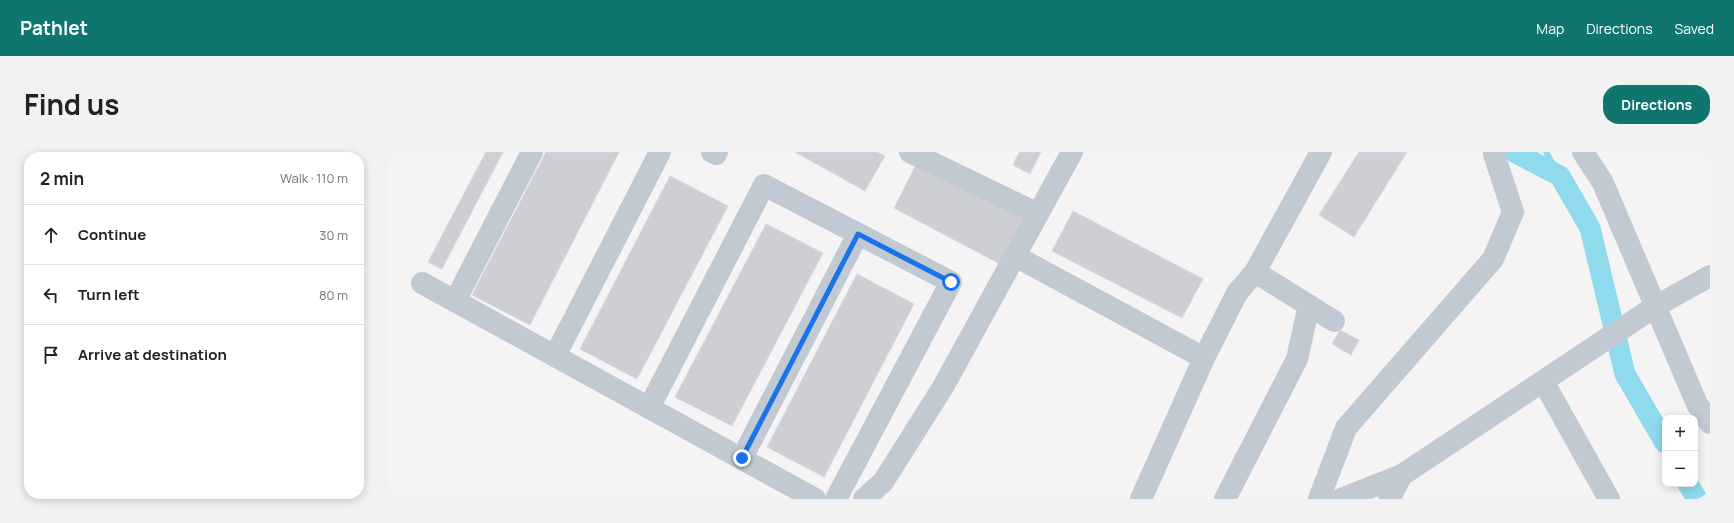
<!DOCTYPE html>
<html lang="en">
<head>
<meta charset="utf-8">
<style>
  body { margin:0; font-family:Manrope,sans-serif; background:#f2f2f2; color:#222 }
  .controls { position:absolute; right:12px; bottom:12px; display:grid; overflow:hidden; border-radius:8px; box-shadow:0 2px 10px #0003 }
  .controls button { width:36px; height:36px; display:grid; place-items:center; padding:0; border:0; border-bottom:1px solid #e0e0e0; background:#fff; color:#222; font:20px sans-serif }
  .stop { position:absolute; width:12px; height:12px; margin:-9px; border:3px solid #1a73e8; border-radius:50%; background:#fff }
  .stop.end { background:#1a73e8; border-color:#fff; box-shadow:0 1px 4px #0008 }
  .list { margin:0; padding:0; list-style:none }
  h2 { display:flex; justify-content:space-between; align-items:center; height:52px; margin:0; padding:0 16px; font-size:17px }
  h2 small { font-size:13px; font-weight:400; color:#767676 }
  .list li { display:grid; grid-template-columns:26px 1fr auto; gap:12px; align-items:center; box-sizing:border-box; height:60px; padding:0 16px; border-top:1px solid #e0e0e0 }
  .list b { display:block; font-size:15px; white-space:nowrap }
  .list em { font-size:13px; font-style:normal; color:#767676 }
  .icon { flex:none; width:22px; height:22px; fill:none; stroke:currentColor; stroke-width:2; stroke-linecap:round; stroke-linejoin:round }
  .map { position:relative; flex:none; width:1322px; height:347px; overflow:hidden; border-radius:16px }
  header { display:flex; align-items:center; gap:24px; box-sizing:border-box; height:56px; padding:0 20px; background:#0f766e; color:#fff }
  header strong { font-size:19px }
  nav { display:flex; gap:22px; margin-inline-start:auto; font-size:14px }
  .intro { display:flex; align-items:center; justify-content:space-between; box-sizing:border-box; height:96px; padding:0 24px }
  h1 { margin:0; font-size:28px }
  .button { padding:10px 18px; border-radius:16px; background:#0f766e; color:#fff; font-size:14px; font-weight:700 }
  main { display:flex; gap:24px; padding:0 24px }
  aside { flex:1; background:#fff; border-radius:16px; box-shadow:0 2px 10px #0003 }
  .map>svg:first-child { display:block }
</style>
</head>
<body>
<header>
<strong>Pathlet</strong>
<nav><a>Map</a><a>Directions</a><a>Saved</a></nav>
</header>
<div class="intro"><h1>Find us</h1><a class="button">Directions</a></div>
<main>
<aside>
<h2>2 min<small>Walk · 110 m</small></h2>
<ul class="list">
<li><svg class="icon" aria-label="ahead" viewBox="0 0 24 24"><path d="M12 20V5M6 11l6-6 6 6"/></svg><div><b>Continue</b></div><em>30 m</em></li>
<li><svg class="icon" aria-label="left" viewBox="0 0 24 24"><path d="M17 20v-9H6M10 6l-5 5 5 5"/></svg><div><b>Turn left</b></div><em>80 m</em></li>
<li><svg class="icon" aria-label="arrive" viewBox="0 0 24 24"><path d="M6 21V4h12l-3 4 3 4H6"/></svg><div><b>Arrive at destination</b></div></li>
</ul>
</aside>
<div class="map">
<svg width="1322" height="347" viewBox="0 0 1322 347">
  <rect width="100%" height="100%" fill="#f5f3f3"/>
  <g fill="none" stroke-linecap="round" stroke-linejoin="round">
    <path stroke="#90daee" stroke-width="6" d="M1158 0 1172 24"/>
    <path stroke="#90daee" stroke-width="21" d="M1126 0 1172 24 1202 76 1237 222 1277 291
      M1300 332 1309 347"/>
  </g>
  <path fill="#cdcfd5" stroke="#d7d9de" d="M98 0H115L54 117 40 110Z
    M158 0H231L142 173 84 143Z
    M407 0H489L497 4 477 39Z
    M631 0H653L642 22 625 13Z
    M971 0H1019L966 85 931 63Z
    M529 11 635 67 612 112 506 56Z
    M282 24 340 54 249 227 192 197Z
    M685 59 815 127 794 166 664 99Z
    M378 72 435 101 344 274 287 245Z
    M469 122 526 152 436 325 379 295Z
    M952 178 971 188 963 203 944 192Z"/>
  <g fill="none" stroke-linecap="round" stroke-linejoin="round">
    <path stroke="#c1cad2" stroke-width="22" d="M324 0 328 2 329 0
      M522 0 650 62
      M1195 0 1215 31 1309 252 1322 271
      M627 104 816 206 753 347
      M867 120 933 0
      M34 131 427 347
      M67 149 144 0
      M167 204 272 0
      M816 206 849 141 867 120 946 169
      M1155 229 1221 347
      M261 256 376 33 563 130 448 347
      M354 306 470 82
      M476 347 495 330 555 235 684 0
      M837 347 909 207 921 153
      M931 347 958 276 1105 107 1125 60 1106 2 1108 0
      M953 347 1014 323
      M1001 347 1014 323 1268 154 1322 124"/>
  </g>
  <g fill="none" stroke-linecap="round" stroke-linejoin="round">
    <path stroke="#1a73e8" stroke-width="5" d="M354 306 470 82 563 130"/>
  </g>
</svg>
<div class="controls">
<button>+</button>
<button>−</button>
</div>
<div class="stop" style="left:563px;top:130px"></div>
<div class="stop end" style="left:354px;top:306px"></div>
</div>
</main>
</body>
</html>
